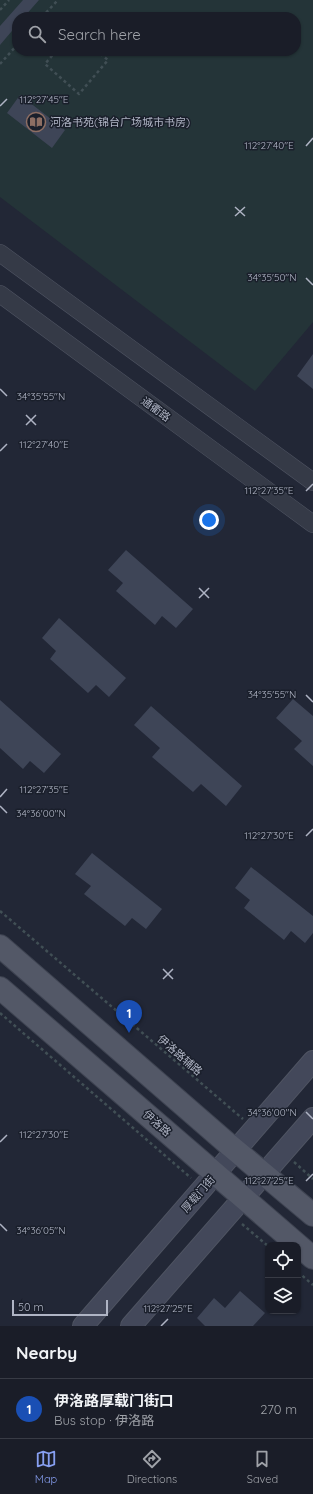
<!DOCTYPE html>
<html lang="en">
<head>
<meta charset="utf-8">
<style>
  body { margin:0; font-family:Quicksand,"Noto Sans SC",sans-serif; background:#272a34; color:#f1f3f6 }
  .controls { position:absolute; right:12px; bottom:12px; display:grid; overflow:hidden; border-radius:8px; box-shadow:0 1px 3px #0004 }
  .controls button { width:36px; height:36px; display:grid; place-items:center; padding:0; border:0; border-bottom:1px solid #383b45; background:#1a1d28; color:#f1f3f6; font:20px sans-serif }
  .scale { position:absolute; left:12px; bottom:10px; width:96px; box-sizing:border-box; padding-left:4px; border:2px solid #afb4c4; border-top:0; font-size:11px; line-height:14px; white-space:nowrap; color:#afb4c4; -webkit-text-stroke:3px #1a1f2b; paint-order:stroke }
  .you { position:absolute; left:209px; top:520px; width:14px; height:14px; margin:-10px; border:3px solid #fff; border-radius:50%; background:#1a73e8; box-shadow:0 0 0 6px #1a73e833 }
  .badge { display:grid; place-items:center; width:26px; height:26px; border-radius:50%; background:#879ff1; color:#fff; font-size:13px; font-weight:700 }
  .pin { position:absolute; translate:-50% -33px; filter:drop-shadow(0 1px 2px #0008) }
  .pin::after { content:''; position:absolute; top:21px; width:14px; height:12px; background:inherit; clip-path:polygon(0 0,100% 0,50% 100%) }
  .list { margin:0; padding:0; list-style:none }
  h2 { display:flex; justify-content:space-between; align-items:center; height:52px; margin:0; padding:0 16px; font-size:17px }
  h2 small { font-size:13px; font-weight:400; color:#9fa2a8 }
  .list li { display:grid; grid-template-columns:26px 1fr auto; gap:12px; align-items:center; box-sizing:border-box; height:60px; padding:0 16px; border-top:1px solid #383b45 }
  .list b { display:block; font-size:15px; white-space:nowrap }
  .list p { margin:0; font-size:13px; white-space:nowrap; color:#9fa2a8 }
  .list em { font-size:13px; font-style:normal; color:#9fa2a8 }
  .icon { flex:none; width:22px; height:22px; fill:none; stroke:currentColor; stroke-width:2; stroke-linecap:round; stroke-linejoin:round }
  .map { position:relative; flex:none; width:313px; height:1326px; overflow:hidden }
  .search { position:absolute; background:#1a1d28; box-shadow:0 1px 3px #0004; left:12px; right:12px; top:12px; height:44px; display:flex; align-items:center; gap:10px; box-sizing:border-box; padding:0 14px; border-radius:16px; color:#9fa2a8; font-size:15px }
  .sheet { height:112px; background:#1a1d28 }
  nav { display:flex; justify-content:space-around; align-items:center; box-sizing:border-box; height:56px; border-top:1px solid #383b45; background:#1a1d28; font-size:11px; color:#9fa2a8 }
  nav a { display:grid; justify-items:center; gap:2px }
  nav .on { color:#879ff1 }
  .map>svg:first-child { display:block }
</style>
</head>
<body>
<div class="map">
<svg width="313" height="1326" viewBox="0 0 313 1326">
  <rect width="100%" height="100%" fill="#222736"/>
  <path fill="#243438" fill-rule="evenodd" d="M0 0H313V322L255 391 0 197ZM17 17H296V51H17Z"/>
  <path fill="#3e4557" d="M23 0H39L24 17H17V25L0 45V26Z
    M20 95 65 130 52 148 7 113Z
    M313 354V389L297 376Z
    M126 550 193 609 176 628 162 616 155 625 116 591 123 583 108 570Z
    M59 618 126 678 109 697 96 685 88 693 50 659 56 651 42 638Z
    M293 699 313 716V766L294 749 302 741 276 718Z
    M0 700 61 754 44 773 30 761 23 769 0 748Z
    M151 706 242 786 226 806 201 784 193 792 152 757 160 748 134 725Z
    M92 853 162 909 146 929 132 918 125 926 84 894 91 886 75 874Z
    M251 867 313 916V933L305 943 291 931 284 940 244 908 250 900 235 888Z
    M240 1291 265 1313 253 1326H205L197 1318 214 1298 225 1308Z"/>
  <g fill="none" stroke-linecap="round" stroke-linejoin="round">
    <g stroke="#4f5462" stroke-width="18">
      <path id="tertiary" d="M0 253 313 482
        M0 294 313 524"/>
    </g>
    <g stroke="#4f5462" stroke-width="22">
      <path id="secondary" d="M83 1326 313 1061
        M131 1326 313 1118"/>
    </g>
    <g stroke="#3e4351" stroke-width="24">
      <path id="primary" d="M0 946 228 1144 313 1215
        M0 988 313 1258"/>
    </g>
    <path stroke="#414f55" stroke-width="2.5" stroke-dasharray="3 3" stroke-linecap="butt" d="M0 10 9 0
      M42 17 58 0
      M56 51 45 64 79 94 108 60 97 51
      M0 64 17 45
      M0 911 243 1119
      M0 1013 191 1178
      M294 1162 313 1179
      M242 1224 268 1246
      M298 1272 313 1285"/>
    <use href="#tertiary" stroke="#353a47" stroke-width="17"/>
    <use href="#secondary" stroke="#43485a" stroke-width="20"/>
    <use href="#primary" stroke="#535867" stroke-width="22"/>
  </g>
  <path fill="none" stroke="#afb4c4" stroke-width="1.5" d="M0 106 7 99M306 146 313 138M235 207 245 216M235 216 245 207M306 278 313 285M0 389 7 396M26 415 36 425M26 425 36 415M0 451 7 444M306 491 313 484M199 588 209 598M199 598 209 588M306 695 313 702M0 797 7 789M0 806 7 813M306 836 313 829M163 969 173 979M163 979 173 969M306 1112 313 1119M0 1142 7 1135M306 1181 313 1174M0 1224 7 1231M161 1326 168 1319"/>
  <defs>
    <g id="library-ring" transform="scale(1)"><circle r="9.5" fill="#1a1f2b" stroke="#8d6e63" stroke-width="1.5"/><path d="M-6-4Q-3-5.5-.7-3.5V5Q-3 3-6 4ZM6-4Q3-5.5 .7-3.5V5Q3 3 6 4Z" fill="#8d6e63"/></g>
  </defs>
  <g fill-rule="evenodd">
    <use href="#library-ring" x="36" y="122"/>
  </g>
  <g text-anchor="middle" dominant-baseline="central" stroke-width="3" stroke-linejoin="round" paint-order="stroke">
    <g font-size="11" fill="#afb4c4" stroke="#1a1f2b" text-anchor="start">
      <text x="50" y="122">河洛书苑(锦台广场城市书房)</text>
    </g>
    <g font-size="11" fill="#afb4c4" stroke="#1a1f2b">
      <text transform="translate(156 409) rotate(36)">通衢路</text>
      <text transform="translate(180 1055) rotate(41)">伊洛路辅路</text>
      <text transform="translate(157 1123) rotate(41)">伊洛路</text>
      <text transform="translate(198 1194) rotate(-49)">厚载门街</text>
    </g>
  </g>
  <g font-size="10" text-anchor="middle" fill="#afb4c4" stroke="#1a1f2b" stroke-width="3" stroke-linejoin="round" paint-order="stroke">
    <text x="44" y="103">112°27'45"E</text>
    <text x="269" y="149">112°27'40"E</text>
    <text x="272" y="281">34°35'50"N</text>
    <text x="41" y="400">34°35'55"N</text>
    <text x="44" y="448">112°27'40"E</text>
    <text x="269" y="494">112°27'35"E</text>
    <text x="272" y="698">34°35'55"N</text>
    <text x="44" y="793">112°27'35"E</text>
    <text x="41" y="817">34°36'00"N</text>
    <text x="269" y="839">112°27'30"E</text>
    <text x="272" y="1116">34°36'00"N</text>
    <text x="44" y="1138">112°27'30"E</text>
    <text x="269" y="1184">112°27'25"E</text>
    <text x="41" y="1234">34°36'05"N</text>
    <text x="168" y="1312">112°27'25"E</text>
  </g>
</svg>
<div class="controls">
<button><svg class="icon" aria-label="locate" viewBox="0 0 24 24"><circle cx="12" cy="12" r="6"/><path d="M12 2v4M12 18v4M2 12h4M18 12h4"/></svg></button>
<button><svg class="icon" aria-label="layers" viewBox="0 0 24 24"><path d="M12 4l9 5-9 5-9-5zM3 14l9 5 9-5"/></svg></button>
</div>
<div class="scale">50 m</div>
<div class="you"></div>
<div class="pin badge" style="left:129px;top:1033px;background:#1a4fb4">1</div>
<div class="search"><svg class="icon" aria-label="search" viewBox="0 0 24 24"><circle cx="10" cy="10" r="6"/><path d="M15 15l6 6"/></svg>Search here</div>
</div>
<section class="sheet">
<h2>Nearby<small></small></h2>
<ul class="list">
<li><span class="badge" style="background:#1a4fb4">1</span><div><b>伊洛路厚载门街口</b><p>Bus stop · 伊洛路</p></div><em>270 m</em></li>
</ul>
</section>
<nav>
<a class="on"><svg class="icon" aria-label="map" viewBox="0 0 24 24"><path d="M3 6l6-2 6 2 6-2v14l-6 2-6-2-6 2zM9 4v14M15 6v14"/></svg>Map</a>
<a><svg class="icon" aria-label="directions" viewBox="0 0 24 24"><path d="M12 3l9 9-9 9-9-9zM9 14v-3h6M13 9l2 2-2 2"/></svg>Directions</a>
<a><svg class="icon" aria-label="saved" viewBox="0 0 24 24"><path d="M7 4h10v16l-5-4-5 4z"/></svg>Saved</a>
</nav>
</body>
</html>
